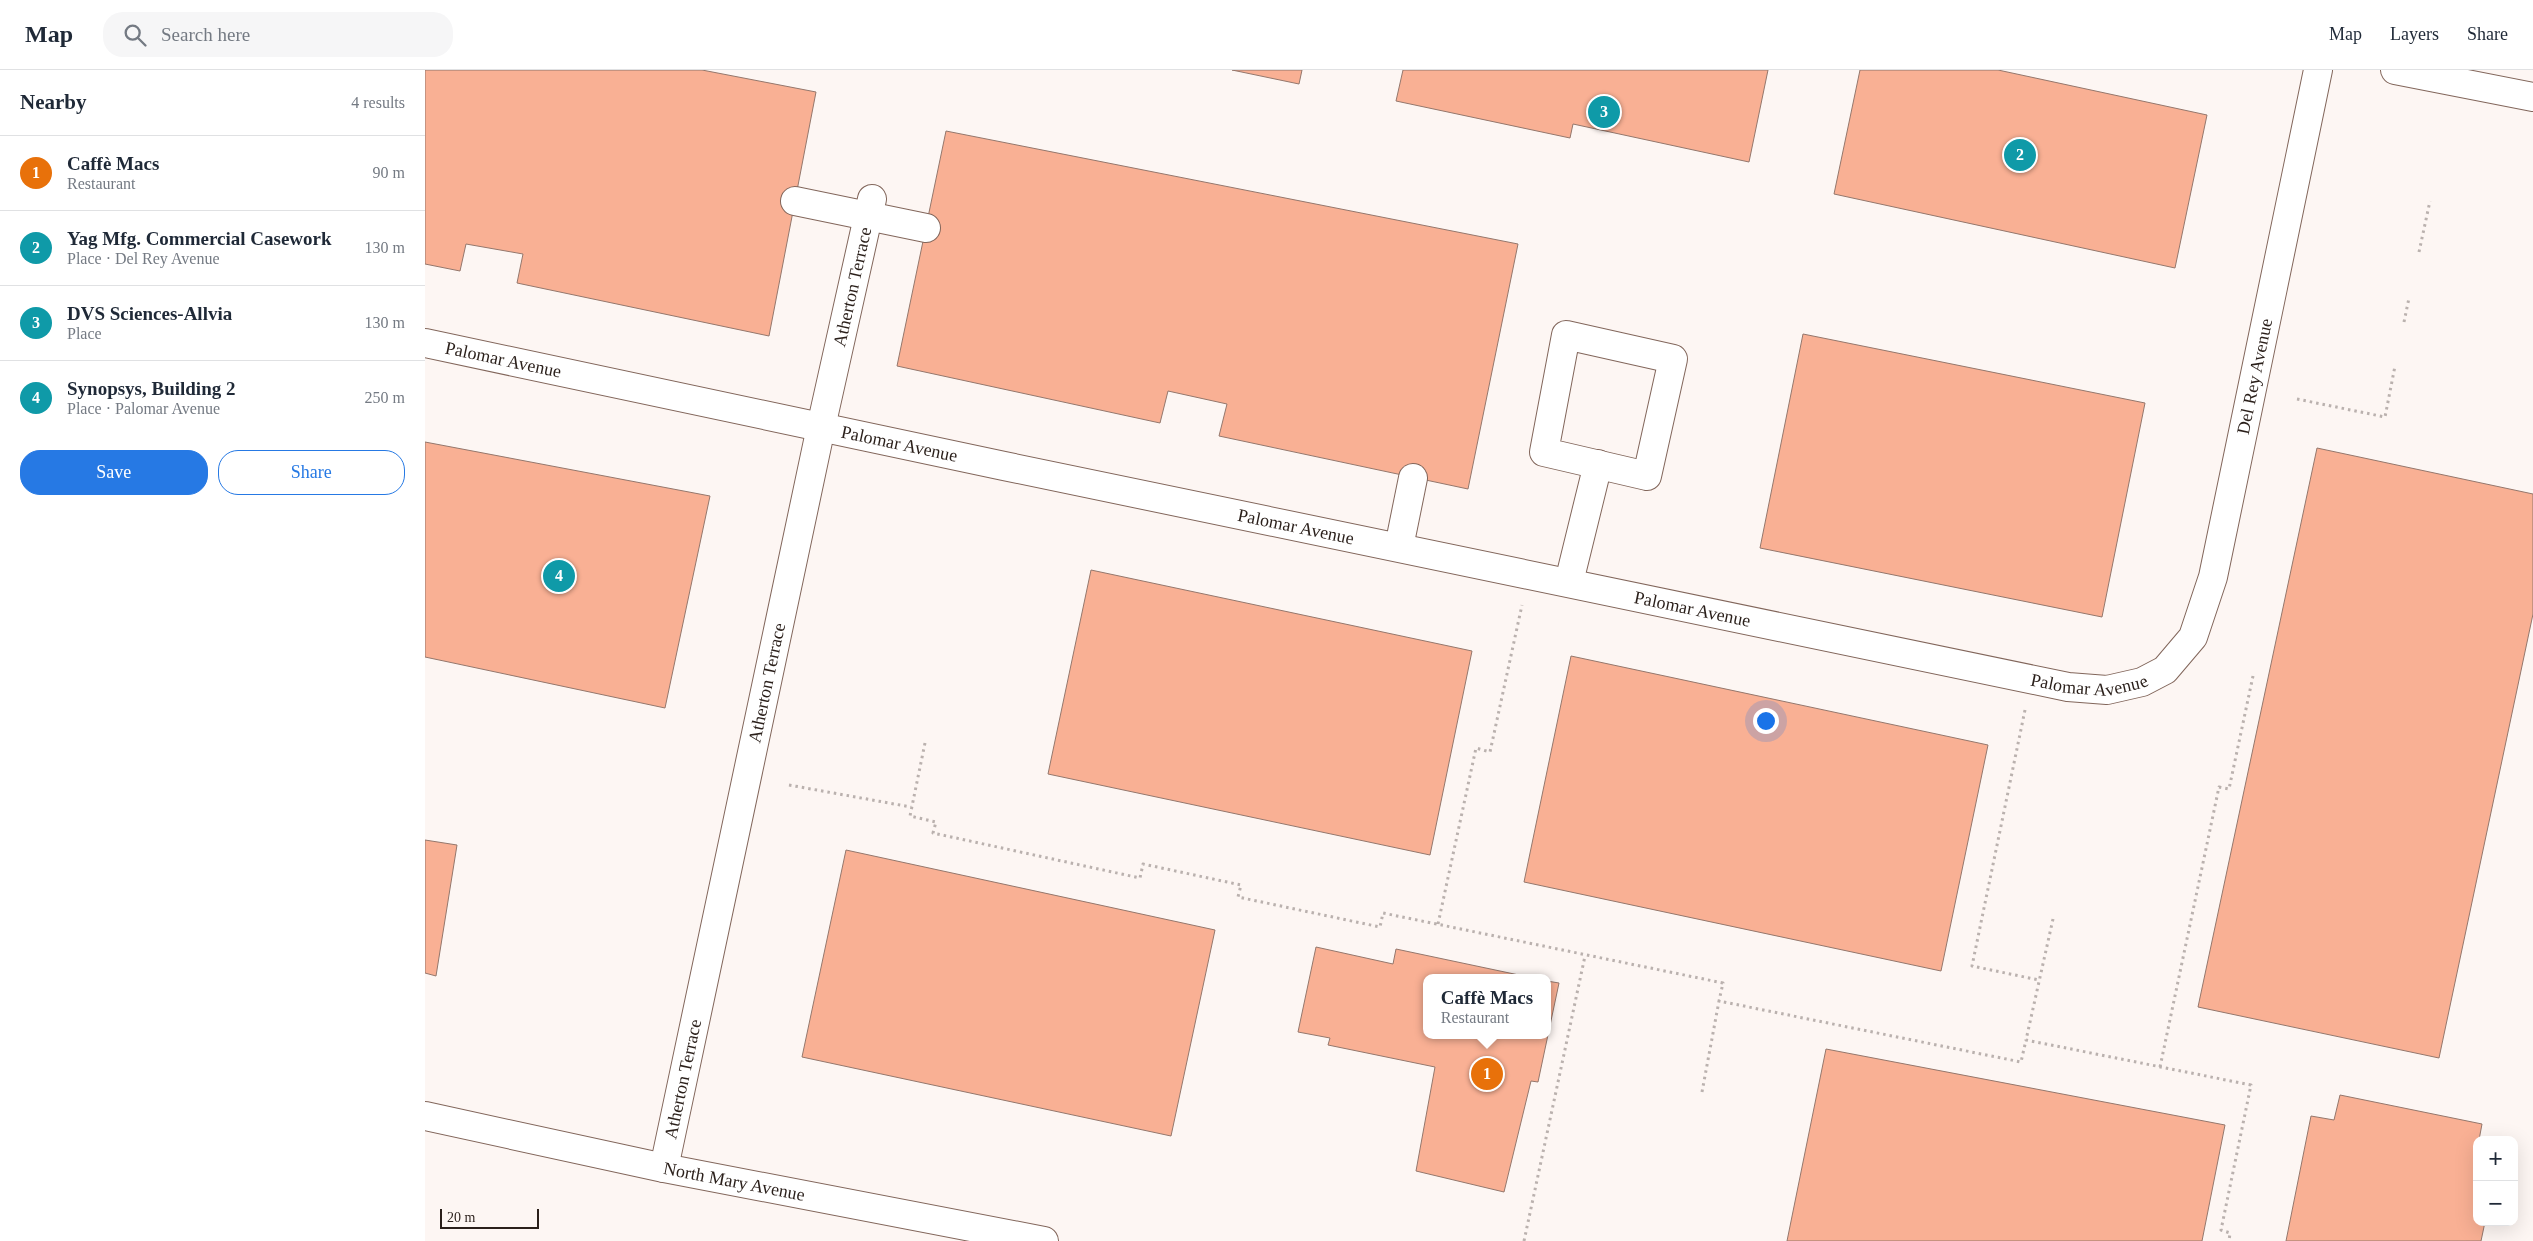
<!DOCTYPE html>
<html lang="en">
<head>
<meta charset="utf-8">
<style>
  body { margin:0; font-family:"Times New Roman",serif; background:#f6f6f7; color:#1f2937 }
  .controls { position:absolute; right:15px; bottom:15px; display:grid; overflow:hidden; border-radius:10px; box-shadow:0 5px 20px #0002 }
  .controls button { width:45px; height:45px; display:grid; place-items:center; padding:0; border:0; border-bottom:1px solid #e0e1e3; background:#fff; color:#1f2937; font:25px sans-serif }
  .scale { position:absolute; left:15px; bottom:12px; width:99px; box-sizing:border-box; padding-left:5px; border:2px solid #2a1f1a; border-top:0; font-size:14px; line-height:18px; white-space:nowrap; color:#2a1f1a; -webkit-text-stroke:4px #fdf6f3; paint-order:stroke }
  .you { position:absolute; left:1340px; top:650px; width:18px; height:18px; margin:-12px; border:4px solid #fff; border-radius:50%; background:#1a73e8; box-shadow:0 0 0 8px #1a73e833 }
  .badge { display:grid; place-items:center; width:32px; height:32px; border-radius:50%; background:#2679e4; color:#fff; font-size:16px; font-weight:700 }
  .pin { position:absolute; translate:-50% -50%; border:2px solid #fff; box-shadow:0 1px 5px #0006 }
  .popup { position:absolute; left:998px; top:904px; width:128px; height:65px; box-sizing:border-box; display:grid; place-content:center; border-radius:10px; background:#fff; filter:drop-shadow(0 1px 4px #0005); font-size:16px; white-space:nowrap; color:#747a83 }
  .popup b { font-size:19px; color:#1f2937 }
  .popup::after { content:''; position:absolute; left:50%; top:100%; margin-left:-10px; border:10px solid transparent; border-top-color:#fff }
  .list { margin:0; padding:0; list-style:none }
  h2 { display:flex; justify-content:space-between; align-items:center; height:65px; margin:0; padding:0 20px; font-size:21px }
  h2 small { font-size:16px; font-weight:400; color:#747a83 }
  .list li { display:grid; grid-template-columns:32px 1fr auto; gap:15px; align-items:center; box-sizing:border-box; height:75px; padding:0 20px; border-top:1px solid #e0e1e3 }
  .list b { display:block; font-size:19px; white-space:nowrap }
  .list p { margin:0; font-size:16px; white-space:nowrap; color:#747a83 }
  .list em { font-size:16px; font-style:normal; color:#747a83 }
  .actions { display:flex; gap:10px; padding:15px 20px }
  .actions a { flex:1; padding:11px 0; border:1px solid #2679e4; border-radius:20px; text-align:center; font-size:18px; color:#2679e4 }
  .actions .main { background:#2679e4; color:#fff }
  .icon { flex:none; width:28px; height:28px; fill:none; stroke:currentColor; stroke-width:2; stroke-linecap:round; stroke-linejoin:round }
  .map { position:relative; flex:none; width:2108px; height:1171px; overflow:hidden }
  header { display:flex; align-items:center; gap:30px; box-sizing:border-box; height:70px; padding:0 25px; background:#fff; border-bottom:1px solid #e0e1e3 }
  header strong { font-size:24px }
  nav { display:flex; gap:28px; margin-inline-start:auto; font-size:18px }
  .search { width:350px; height:45px; background:#f6f6f7; display:flex; align-items:center; gap:12px; box-sizing:border-box; padding:0 18px; border-radius:20px; color:#747a83; font-size:19px }
  main { display:flex }
  aside { flex:1; background:#fff }
  .map>svg:first-child { display:block }
</style>
</head>
<body>
<header>
<strong>Map</strong>
<div class="search"><svg class="icon" aria-label="search" viewBox="0 0 24 24"><circle cx="10" cy="10" r="6"/><path d="M15 15l6 6"/></svg>Search here</div>
<nav><a>Map</a><a>Layers</a><a>Share</a></nav>
</header>
<main>
<aside>
<h2>Nearby<small>4 results</small></h2>
<ul class="list">
<li><span class="badge" style="background:#e8710a">1</span><div><b>Caffè Macs</b><p>Restaurant</p></div><em>90 m</em></li>
<li><span class="badge" style="background:#0f9aa8">2</span><div><b>Yag Mfg. Commercial Casework</b><p>Place · Del Rey Avenue</p></div><em>130 m</em></li>
<li><span class="badge" style="background:#0f9aa8">3</span><div><b>DVS Sciences-Allvia</b><p>Place</p></div><em>130 m</em></li>
<li><span class="badge" style="background:#0f9aa8">4</span><div><b>Synopsys, Building 2</b><p>Place · Palomar Avenue</p></div><em>250 m</em></li>
</ul>
<div class="actions"><a class="main">Save</a><a>Share</a></div>
</aside>
<div class="map">
<svg width="2108" height="1171" viewBox="0 0 2108 1171">
  <rect width="100%" height="100%" fill="#fdf6f3"/>
  <path fill="#f9b094" stroke="#94776c" d="M0 0H277L391 22 344 266 92 213 98 184 41 174 35 201 0 194Z
    M807 0H877L874 14Z
    M978 0H1343L1324 92 1148 54 1145 68 971 31Z
    M1435 0H1573L1782 45 1750 198 1409 124Z
    M521 61 1093 174 1043 419 794 366 802 334 743 321 735 353 472 296Z
    M1378 264 1720 333 1677 547 1335 478Z
    M0 372 285 426 240 638 0 587Z
    M1892 378 2108 424V544L2014 988 1773 937Z
    M666 500 1047 581 1005 785 623 704Z
    M1146 586 1563 675 1516 901 1099 812Z
    M0 770 32 775 11 906 0 903Z
    M421 780 790 860 746 1066 377 987Z
    M891 877 968 894 971 879 1108 908H1002V965H1122V911L1134 913 1113 1012 1106 1011 1079 1122 991 1101 1010 997 903 975 905 968 873 962Z
    M1401 979 1800 1055 1777 1171H1362Z
    M1915 1025 2057 1054 2054 1070H2052V1152H2060L2056 1171H1861L1886 1046 1909 1050Z"/>
  <g fill="none" stroke-linecap="round" stroke-linejoin="round">
    <g stroke="#82665b" stroke-width="30">
      <g id="minor">
        <path d="M1970 0 2108 27"/>
        <path d="M370 131 501 158"/>
        <path d="M1141 265 1248 289 1222 406 1119 382Z"/>
        <path id="s1" d="M0 273 579 396 1643 617 1682 620 1717 612 1740 600 1768 567 1788 507 1893 0"/>
        <path d="M974 477 988 408"/>
        <path d="M1144 512 1173 394"/>
        <path id="s2" d="M0 1046 239 1098 619 1171"/>
        <path id="s3" d="M239 1098 396 357 447 129"/>
      </g>
    </g>
    <path stroke="#bab1ae" stroke-width="3" stroke-dasharray="2.5 4" stroke-linecap="butt" d="M1994 182 2005 131
      M1979 252 1984 228
      M1872 329 1960 347 1970 296
      M1600 640 1547 896 1614 910
      M500 673 485 746 511 752 508 763 715 808 718 794 816 815 813 827 955 857 958 843 1298 913 1294 931
      M364 715 486 737
      M1628 849 1601 970 1826 1015 1796 1160 1805 1163 1804 1171
      M1013 854 1051 678 1065 682 1097 535
      M1735 997 1794 717 1804 719 1828 606
      M1277 1022 1294 931 1596 992 1601 970
      M1099 1171 1160 886"/>
    <use href="#minor" stroke="#fff" stroke-width="28"/>
  </g>
  <g text-anchor="middle" dominant-baseline="central" stroke-width="5" stroke-linejoin="round" paint-order="stroke">
    <g font-size="18" fill="#2a1f1a" stroke="#fdf6f3">
      <text stroke="none"><textPath href="#s3" startOffset="901">Atherton Terrace</textPath></text>
      <text stroke="none"><textPath href="#s1" startOffset="80">Palomar Avenue</textPath></text>
      <text stroke="none"><textPath href="#s1" startOffset="2091">Del Rey Avenue</textPath></text>
      <text stroke="none"><textPath href="#s1" startOffset="485">Palomar Avenue</textPath></text>
      <text stroke="none"><textPath href="#s1" startOffset="890">Palomar Avenue</textPath></text>
      <text stroke="none"><textPath href="#s1" startOffset="1295">Palomar Avenue</textPath></text>
      <text stroke="none"><textPath href="#s1" startOffset="1700">Palomar Avenue</textPath></text>
      <text stroke="none"><textPath href="#s3" startOffset="496">Atherton Terrace</textPath></text>
      <text stroke="none"><textPath href="#s3" startOffset="91">Atherton Terrace</textPath></text>
      <text stroke="none"><textPath href="#s2" startOffset="316">North Mary Avenue</textPath></text>
    </g>
  </g>
</svg>
<div class="controls">
<button>+</button>
<button>−</button>
</div>
<div class="scale">20 m</div>
<div class="you"></div>
<div class="pin badge" style="left:1062px;top:1004px;background:#e8710a">1</div>
<div class="popup"><b>Caffè Macs</b>Restaurant</div>
<div class="pin badge" style="left:1595px;top:85px;background:#0f9aa8">2</div>
<div class="pin badge" style="left:1179px;top:42px;background:#0f9aa8">3</div>
<div class="pin badge" style="left:134px;top:506px;background:#0f9aa8">4</div>
</div>
</main>
</body>
</html>
